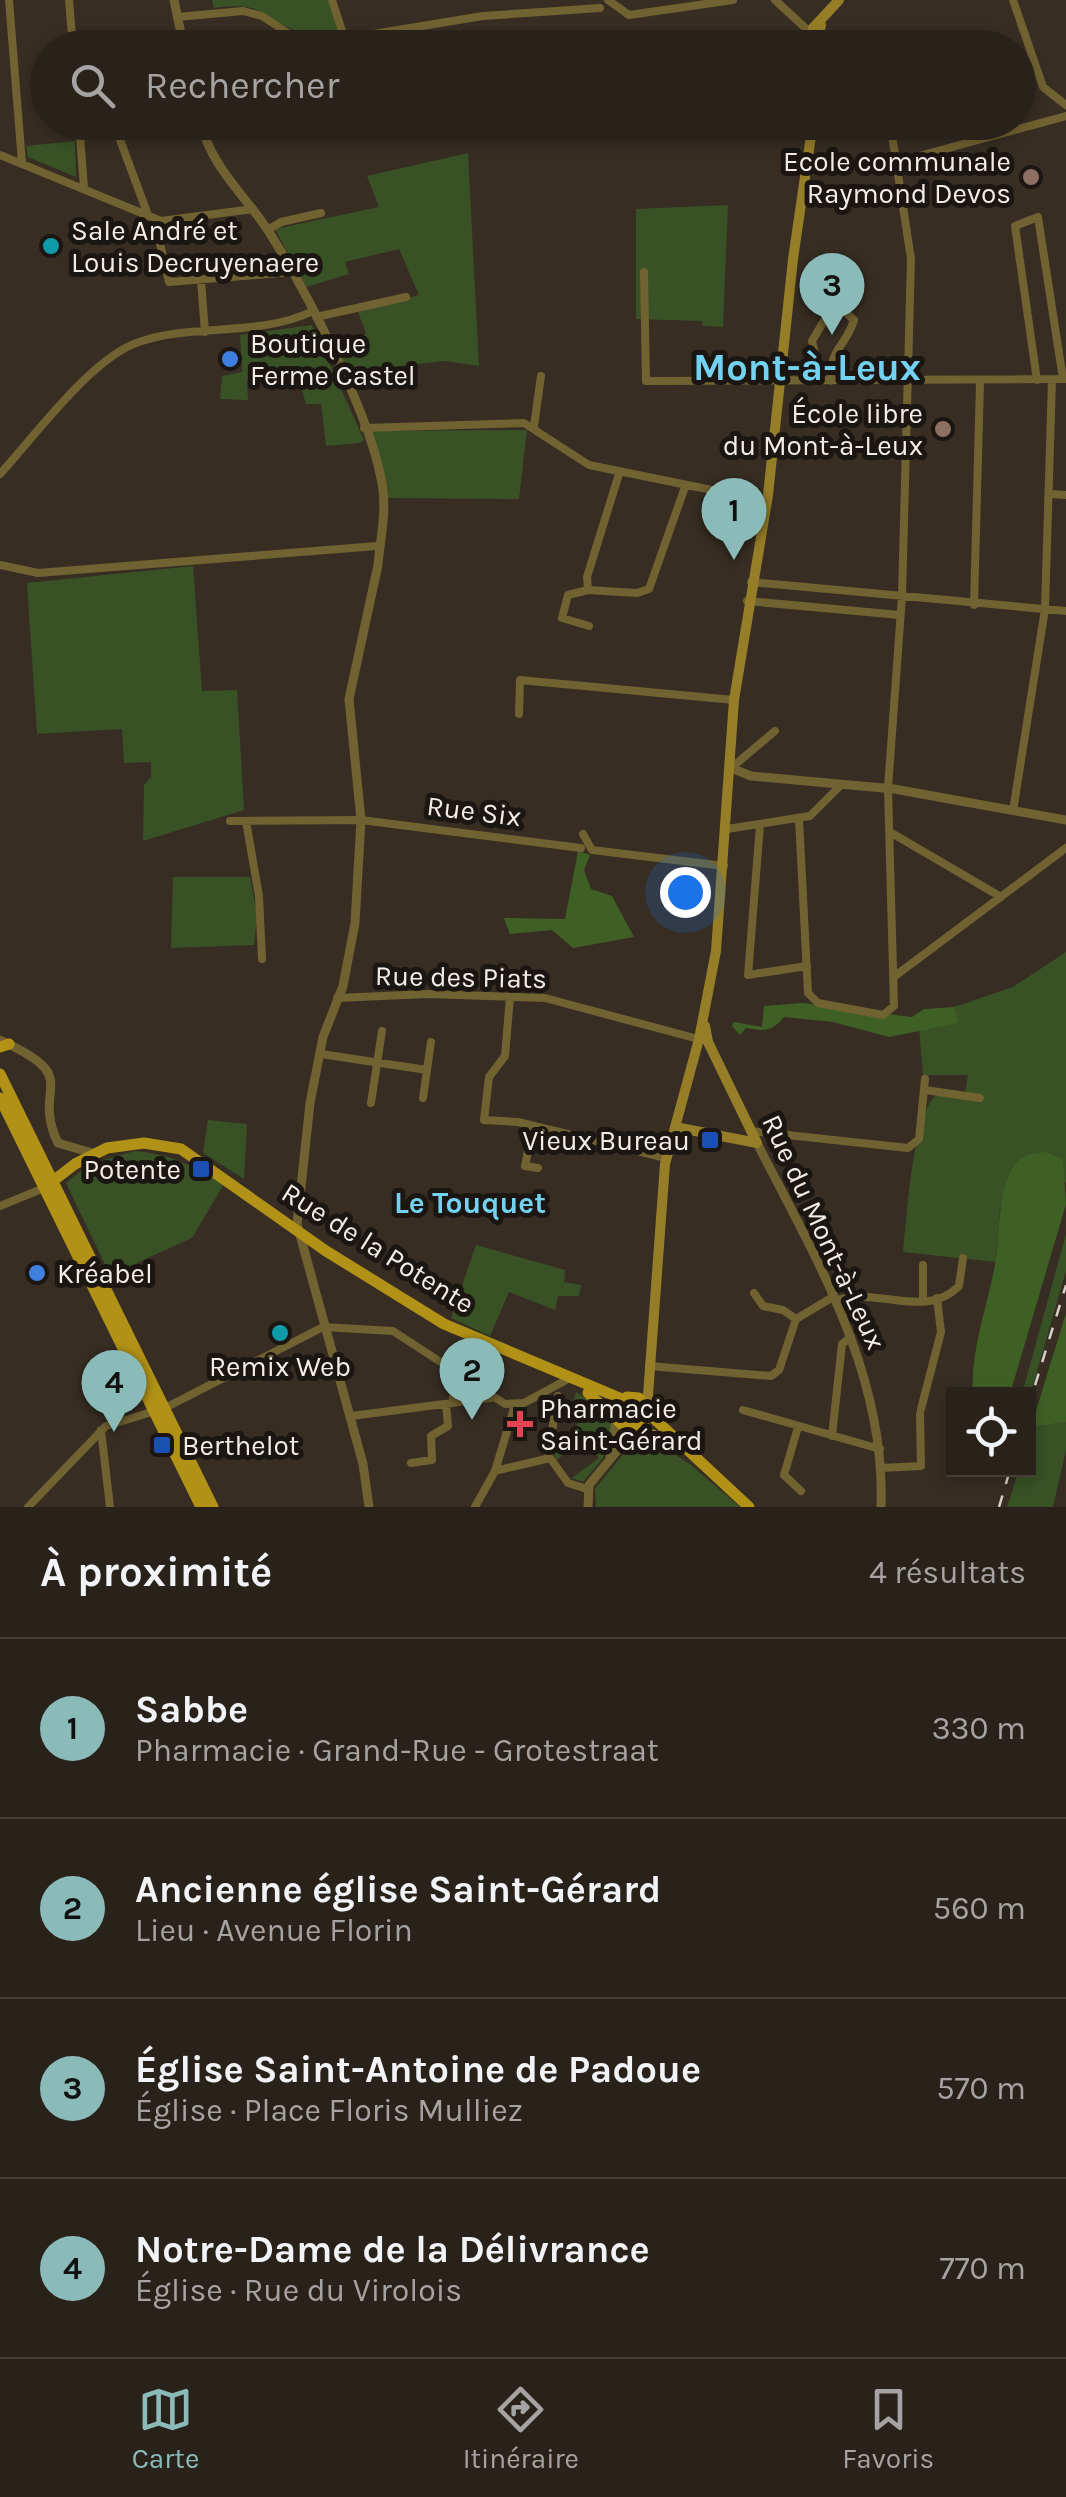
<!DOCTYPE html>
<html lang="fr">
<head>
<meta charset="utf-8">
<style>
  body { margin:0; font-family:Karla,sans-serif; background:#312a23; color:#f1f3f6 }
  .controls { position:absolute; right:30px; bottom:30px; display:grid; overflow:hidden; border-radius:0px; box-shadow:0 5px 15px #0003 }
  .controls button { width:90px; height:90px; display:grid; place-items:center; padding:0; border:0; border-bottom:2px solid #453f39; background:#29221a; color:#f1f3f6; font:50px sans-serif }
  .you { position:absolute; left:685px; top:892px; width:35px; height:35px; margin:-25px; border:8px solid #fff; border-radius:50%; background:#1a73e8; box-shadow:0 0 0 15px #1a73e833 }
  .badge { display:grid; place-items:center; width:65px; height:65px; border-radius:50%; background:#8bbbb9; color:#111; font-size:32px; font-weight:700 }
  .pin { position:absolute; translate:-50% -82px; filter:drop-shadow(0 2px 5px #0008) }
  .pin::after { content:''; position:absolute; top:52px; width:35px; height:30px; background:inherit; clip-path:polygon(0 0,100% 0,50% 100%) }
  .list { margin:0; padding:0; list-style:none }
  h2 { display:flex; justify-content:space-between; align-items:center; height:130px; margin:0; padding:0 40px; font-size:42px }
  h2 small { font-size:32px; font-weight:400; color:#a5a4a2 }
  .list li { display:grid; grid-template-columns:65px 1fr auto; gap:30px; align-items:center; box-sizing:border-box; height:180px; padding:0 40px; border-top:2px solid #453f39 }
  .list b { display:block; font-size:38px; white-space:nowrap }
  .list p { margin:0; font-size:32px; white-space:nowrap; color:#a5a4a2 }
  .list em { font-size:32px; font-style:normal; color:#a5a4a2 }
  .icon { flex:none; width:55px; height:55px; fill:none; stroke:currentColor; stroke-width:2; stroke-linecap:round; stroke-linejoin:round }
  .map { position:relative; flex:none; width:1066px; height:1507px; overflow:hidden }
  .search { position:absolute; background:#29221a; box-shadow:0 5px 15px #0003; left:30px; right:30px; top:30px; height:110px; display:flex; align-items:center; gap:25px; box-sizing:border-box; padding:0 35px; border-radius:55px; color:#a5a4a2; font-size:38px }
  .sheet { height:850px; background:#29221a }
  nav { display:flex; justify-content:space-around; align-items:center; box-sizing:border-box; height:140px; border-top:2px solid #453f39; background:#29221a; font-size:28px; color:#a5a4a2 }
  nav a { display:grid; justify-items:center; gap:5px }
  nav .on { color:#8bbbb9 }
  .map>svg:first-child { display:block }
</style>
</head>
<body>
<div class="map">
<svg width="1066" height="1507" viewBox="0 0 1066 1507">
  <rect width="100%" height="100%" fill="#372d23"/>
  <path fill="#385226" d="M212 0H328L340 36C330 36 316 37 306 34 263 22 270 0 214 8Z
    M75 141 76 177 28 157 26 146Z
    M468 153 479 366 445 361 345 372 334 347 366 334 358 312 419 295 399 249 345 262 349 274 306 287 275 229 379 207 367 176Z
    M728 205 723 327 703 326 702 321 636 319V209Z
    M312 325 364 440 359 443 326 446 321 404H306L297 373 247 381 248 400 220 399 222 376 242 372 240 335Z
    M527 430 519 499 385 498 367 431Z
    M193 566 202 691 237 690 244 810 143 841 144 785 151 777V762L124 763 122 729 37 734 27 583Z
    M173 877H250L257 915 254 945 171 948Z
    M1066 952V1182L1000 1208 996 1262 903 1252C907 1220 912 1111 938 1094L965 1093 968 1075H923L919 1028 958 1023 954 1007 1013 987Z
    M208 1120 247 1124 244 1179 203 1153Z
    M135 1151C170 1154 194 1166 224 1184L192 1238 110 1275 66 1183 89 1164Z
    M1066 1234V1271L1029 1399 1028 1394H1022Z
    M476 1245 565 1270 564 1282 581 1285 579 1296H558L555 1310 509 1292 490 1336 451 1318Z
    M576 1392 606 1412 612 1427 603 1458 583 1482 572 1478 599 1458 586 1440 556 1460 553 1443 565 1446 573 1440 583 1403 574 1400Z
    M1066 1422V1450L1053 1507H1007L1019 1470H1028L1031 1427Z
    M640 1433 690 1464 740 1507H596L595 1489Z"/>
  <path fill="#3f6025" d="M578 851 590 855 584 870 591 889 612 896 634 937 573 948 552 930 510 934 504 918 565 919Z
    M803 1003 912 1017 924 1009 954 1007 959 1023 889 1037 833 1022 784 1017C772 1032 764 1031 746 1028L740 1035 732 1026 734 1022 762 1027 764 1006Z
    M1046 1152 1063 1160 1066 1204 1010 1394H973C970 1351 987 1308 995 1265 1001 1233 996 1197 1013 1167 1021 1155 1033 1153 1046 1152Z
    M1066 1313V1422L1031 1427Z"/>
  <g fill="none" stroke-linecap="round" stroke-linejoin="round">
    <path stroke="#716231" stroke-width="8" d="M9 0 22 163
      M69 0 73 48
      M332 0 345 40
      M608 0 629 15 733 0
      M775 0 812 34
      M1013 0 1043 87 1066 105
      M177 17 243 11 262 16 291 35 331 41 483 16 600 8
      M79 122 84 188
      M119 137 148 215
      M0 155 161 221 253 209
      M897 162 1066 116
      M154 218 169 282 293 272
      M268 230 281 222 321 213
      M644 272 646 381 1066 379
      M201 280 205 332
      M316 317 406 297
      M830 372 818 366 812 341 828 314 843 310 854 320C846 347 829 348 831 381
      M1037 380 1015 226 1038 217 1063 379
      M534 426 541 376
      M364 428 524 423 589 465 766 501
      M0 474C34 437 92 357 139 342 195 323 259 337 313 311
      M619 474 587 577 588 590 637 593 649 589 685 487
      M1049 494 1066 495
      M0 565 38 573 377 546
      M751 582 1066 611
      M588 590 568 595 562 618 589 626
      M747 601 900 615
      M974 605 980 383
      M519 714 520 680 734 700
      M731 768 775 731
      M1013 811 1045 609 1052 380
      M799 819 808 993 818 1003 883 1015 894 1006 888 788 902 596 911 259 890 122
      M230 821 361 820 581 848
      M246 821 259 896 262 959
      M760 825 748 975 807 966
      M727 829 810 816 840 786
      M890 832 1001 897
      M583 834 592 850 724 866
      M895 976 1066 848
      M510 997 505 1056 489 1077 484 1120 518 1122 666 1158
      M337 998 428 994 545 998 702 1040
      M321 1054 427 1070
      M925 1090 980 1098
      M423 1098 431 1042
      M371 1103 382 1031
      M533 1126 525 1166 538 1168
      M751 1131 908 1148 919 1139 925 1079
      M0 1206 44 1188
      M923 1265V1301
      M754 1293 763 1306 783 1310 796 1319
      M835 1301C874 1285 925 1321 959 1286L963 1258
      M649 1366 771 1376 779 1370 796 1319 833 1297
      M558 1396 548 1455 568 1483 587 1489
      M452 1403 457 1374
      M921 1409 941 1332 937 1298
      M743 1410 880 1449
      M351 1416 491 1398
      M798 1427 784 1475 801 1491
      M101 1430 110 1507
      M832 1436 842 1344 851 1337
      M411 1463 432 1460 431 1436 448 1426 446 1404
      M881 1468 921 1466 920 1414
      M495 1471 550 1458
      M28 1507 106 1426 165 1408 323 1327 393 1331 505 1404 524 1403 568 1379
      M475 1507 495 1471 515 1405"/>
    <path stroke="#716231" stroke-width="9" d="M174 0 184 48
      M201 122C210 166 245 195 269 232 307 292 374 421 383 490 386 517 380 540 378 565L349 699 361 820 355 923 343 986 323 1037 310 1103 297 1224 363 1464 369 1507
      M731 768 751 776 894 789 1066 820
      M0 1040C86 1079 30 1085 58 1143L92 1153
      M757 1143C816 1259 886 1373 881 1507
      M610 1456 616 1421
      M588 1507 589 1485 635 1429"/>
    <path stroke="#967d28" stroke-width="10" d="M821 25 819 34 825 40 824 48
      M813 34V28L839 0
      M808 48V37L818 34
      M705 1026 708 1042 757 1143
      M675 1127 757 1143
      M647 1409 665 1164 699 1039 716 951 734 700 768 495 793 259 813 122"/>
    <path stroke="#b29216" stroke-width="11" d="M0 1047 9 1044
      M0 1074 213 1507
      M0 1098 201 1507
      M44 1188 75 1164 107 1148 144 1143 181 1149 326 1251 444 1324 622 1399
      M588 1393 627 1429 643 1424 647 1409 639 1398 627 1397 616 1405 615 1418
      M647 1412 749 1507
      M638 1428 671 1444"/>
    <path stroke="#d8d1ca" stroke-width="2.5" stroke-dasharray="12 12" stroke-linecap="butt" d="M1028 1408 1066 1285
      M999 1507 1010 1470"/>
  </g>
  <g fill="#8d6e63" stroke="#1b1612" stroke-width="4">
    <circle cx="1031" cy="177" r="10"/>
    <circle cx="943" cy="429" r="10"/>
  </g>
  <g fill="#0f9aa8" stroke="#1b1612" stroke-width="4">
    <circle cx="51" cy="246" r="10"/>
    <circle cx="280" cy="1333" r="10"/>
  </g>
  <g fill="#3f7fe0" stroke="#1b1612" stroke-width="4">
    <circle cx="230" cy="359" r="10"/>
    <circle cx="37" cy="1273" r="10"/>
  </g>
  <g fill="#1a4fb4" stroke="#1b1612" stroke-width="4">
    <rect x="700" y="1130" width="20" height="20" rx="5"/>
    <rect x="191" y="1159" width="20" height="20" rx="5"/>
    <rect x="152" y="1435" width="20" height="20" rx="5"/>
  </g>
  <path fill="#e0444e" stroke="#1b1612" stroke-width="4" d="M515 1409h10v10h10v10h-10v10h-10v-10h-10v-10h10z"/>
  <g text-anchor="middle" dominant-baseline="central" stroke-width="10" stroke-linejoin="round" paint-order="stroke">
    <g font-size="28" fill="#f4ede6" stroke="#1b1612" text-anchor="start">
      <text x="1011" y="161" text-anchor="end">Ecole communale<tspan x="1011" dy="32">Raymond Devos</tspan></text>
      <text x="71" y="230">Sale André et<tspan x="71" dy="32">Louis Decruyenaere</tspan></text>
      <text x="250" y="343">Boutique<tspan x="250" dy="32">Ferme Castel</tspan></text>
      <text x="923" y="413" text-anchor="end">École libre<tspan x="923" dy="32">du Mont-à-Leux</tspan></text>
      <text x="690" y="1140" text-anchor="end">Vieux Bureau</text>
      <text x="181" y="1169" text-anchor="end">Potente</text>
      <text x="57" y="1273">Kréabel</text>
      <text x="280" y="1366" text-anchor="middle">Remix Web</text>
      <text x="540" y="1408">Pharmacie<tspan x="540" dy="32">Saint-Gérard</tspan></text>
      <text x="182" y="1445">Berthelot</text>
    </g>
    <g font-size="28" fill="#f4ede6" stroke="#1b1612">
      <text transform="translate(474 811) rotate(7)">Rue Six</text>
      <text transform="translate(461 977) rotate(1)">Rue des Piats</text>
      <text transform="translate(824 1232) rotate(65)">Rue du Mont-à-Leux</text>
      <text transform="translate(378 1248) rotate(32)">Rue de la Potente</text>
    </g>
    <g font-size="30" font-weight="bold" fill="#72d2f0" stroke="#1b1612">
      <text x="470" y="1203">Le Touquet</text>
    </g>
    <g font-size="38" font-weight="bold" fill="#72d2f0" stroke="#1b1612">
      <text x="807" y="367">Mont-à-Leux</text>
    </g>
  </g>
</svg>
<div class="controls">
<button><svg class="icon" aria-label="locate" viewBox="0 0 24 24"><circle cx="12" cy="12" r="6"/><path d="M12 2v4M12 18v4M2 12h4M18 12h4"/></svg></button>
</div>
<div class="you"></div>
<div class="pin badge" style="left:734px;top:560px">1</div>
<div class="pin badge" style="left:472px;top:1420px">2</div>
<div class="pin badge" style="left:832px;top:335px">3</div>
<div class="pin badge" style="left:114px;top:1432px">4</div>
<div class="search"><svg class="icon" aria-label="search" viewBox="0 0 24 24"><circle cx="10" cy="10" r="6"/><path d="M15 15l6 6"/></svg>Rechercher</div>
</div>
<section class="sheet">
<h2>À proximité<small>4 résultats</small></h2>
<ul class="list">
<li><span class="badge">1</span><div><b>Sabbe</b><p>Pharmacie · Grand-Rue - Grotestraat</p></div><em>330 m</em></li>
<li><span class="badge">2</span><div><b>Ancienne église Saint-Gérard</b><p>Lieu · Avenue Florin</p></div><em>560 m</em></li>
<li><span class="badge">3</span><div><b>Église Saint-Antoine de Padoue</b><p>Église · Place Floris Mulliez</p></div><em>570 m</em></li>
<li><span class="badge">4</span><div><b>Notre-Dame de la Délivrance</b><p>Église · Rue du Virolois</p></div><em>770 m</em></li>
</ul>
</section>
<nav>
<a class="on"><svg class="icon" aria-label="map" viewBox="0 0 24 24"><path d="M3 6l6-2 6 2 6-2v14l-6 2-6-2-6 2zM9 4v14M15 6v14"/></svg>Carte</a>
<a><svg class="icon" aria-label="directions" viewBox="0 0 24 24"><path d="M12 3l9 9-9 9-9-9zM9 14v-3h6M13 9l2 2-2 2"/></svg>Itinéraire</a>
<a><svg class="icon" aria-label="saved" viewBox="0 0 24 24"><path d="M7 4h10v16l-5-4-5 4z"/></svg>Favoris</a>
</nav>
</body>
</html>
